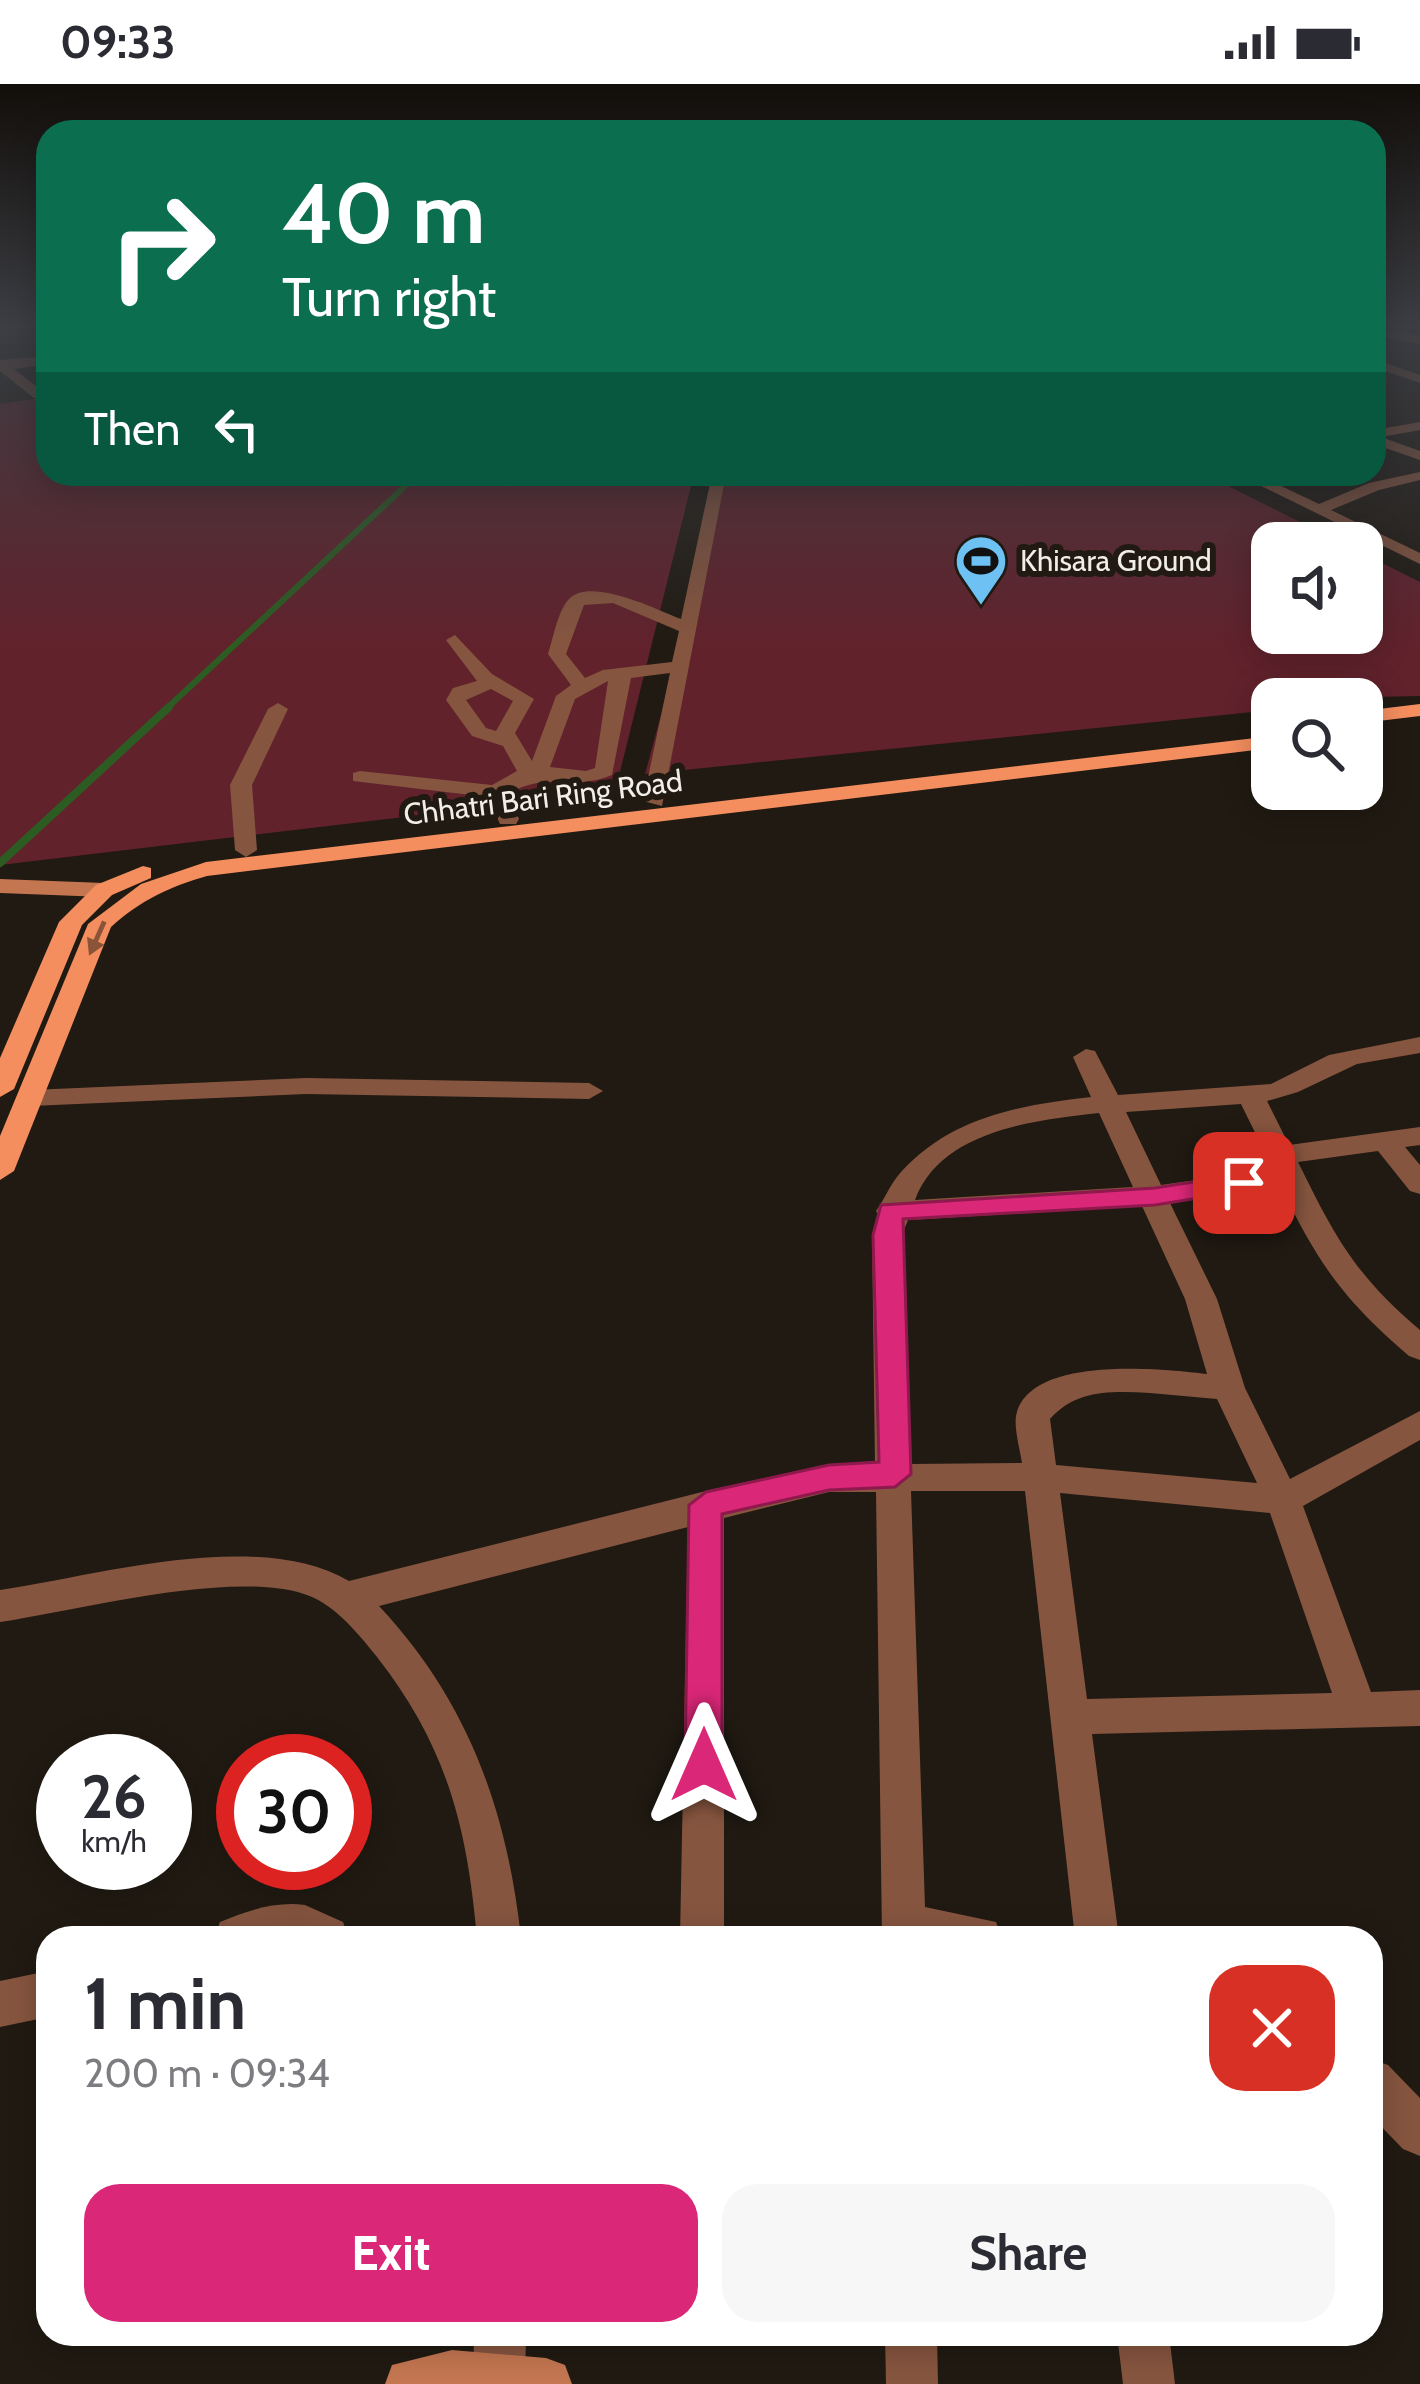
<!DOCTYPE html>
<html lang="en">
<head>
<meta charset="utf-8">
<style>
	:root { --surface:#fff; --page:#f7f7f7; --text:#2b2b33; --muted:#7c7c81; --accent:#db2777 }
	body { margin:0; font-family:Cabin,sans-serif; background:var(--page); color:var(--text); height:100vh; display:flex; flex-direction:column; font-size:45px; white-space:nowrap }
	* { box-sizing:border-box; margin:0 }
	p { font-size:39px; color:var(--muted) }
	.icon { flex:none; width:66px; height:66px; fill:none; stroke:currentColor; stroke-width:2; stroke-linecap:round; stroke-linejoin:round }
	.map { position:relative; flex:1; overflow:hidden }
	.drawer { position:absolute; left:36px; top:1842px; width:1347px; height:420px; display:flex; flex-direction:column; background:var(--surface); border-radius:36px; box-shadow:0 6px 30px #0003 }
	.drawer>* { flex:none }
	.hud { position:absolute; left:36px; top:36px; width:1350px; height:366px; border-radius:36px; box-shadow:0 6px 30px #0003; background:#0b6e4f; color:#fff; overflow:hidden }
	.controls { position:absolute; left:1251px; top:438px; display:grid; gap:24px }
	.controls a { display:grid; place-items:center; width:132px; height:132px; border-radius:24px; background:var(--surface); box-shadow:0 6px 30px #0003; font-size:60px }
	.speed { position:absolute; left:36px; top:1650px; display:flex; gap:24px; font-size:60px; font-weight:700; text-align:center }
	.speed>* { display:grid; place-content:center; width:156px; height:156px; border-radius:50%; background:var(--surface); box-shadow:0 6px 30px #0003; line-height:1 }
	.speed small { font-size:30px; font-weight:400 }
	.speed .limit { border:18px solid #d22; background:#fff; color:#111 }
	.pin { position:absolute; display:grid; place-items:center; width:102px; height:102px; color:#fff; margin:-51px; border-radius:24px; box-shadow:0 6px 18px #0006 }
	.me { position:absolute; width:132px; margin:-66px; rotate:0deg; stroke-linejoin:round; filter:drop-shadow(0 0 9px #0008) }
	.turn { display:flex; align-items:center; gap:42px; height:252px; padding:0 48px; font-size:54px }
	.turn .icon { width:156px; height:156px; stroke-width:2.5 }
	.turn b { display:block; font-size:84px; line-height:102px }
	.then { display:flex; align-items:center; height:114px; padding:0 48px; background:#0003; gap:24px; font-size:45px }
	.round { display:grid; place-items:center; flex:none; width:126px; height:126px; border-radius:36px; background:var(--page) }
	.headline { display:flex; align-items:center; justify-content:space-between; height:204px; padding:0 48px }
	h1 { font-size:72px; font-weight:800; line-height:90px }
	.button { display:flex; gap:24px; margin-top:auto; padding:24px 48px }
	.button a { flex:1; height:138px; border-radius:36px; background:var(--accent); color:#fff; font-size:48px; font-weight:800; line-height:138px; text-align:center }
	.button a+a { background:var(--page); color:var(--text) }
	.status { display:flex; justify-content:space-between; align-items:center; height:84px; padding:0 60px; background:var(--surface); direction:ltr }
	.status svg { height:33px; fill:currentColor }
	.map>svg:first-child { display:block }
	.green { fill:#61222c }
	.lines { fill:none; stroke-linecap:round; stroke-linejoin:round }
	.stream-far2 { stroke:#2d5c22; stroke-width:4.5 }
	.stream-far1 { stroke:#2d5c22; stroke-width:6 }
	.stream { stroke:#2d5c22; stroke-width:8 }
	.street { fill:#86553f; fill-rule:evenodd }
	.secondary { fill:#c47651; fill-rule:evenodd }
	.primary { fill:#f48e5f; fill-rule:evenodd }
	.oneway { fill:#8a5438 }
	.route { fill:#db2777; stroke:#8e194d; stroke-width:3 }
	.labels { text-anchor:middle; stroke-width:12; stroke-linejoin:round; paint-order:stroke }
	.far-poi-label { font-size:30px; fill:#f1ede7; stroke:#201a12; text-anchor:start }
	.far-street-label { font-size:30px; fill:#f1ede7; stroke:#201a12 }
</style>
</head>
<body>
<div class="status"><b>09:33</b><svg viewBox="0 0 49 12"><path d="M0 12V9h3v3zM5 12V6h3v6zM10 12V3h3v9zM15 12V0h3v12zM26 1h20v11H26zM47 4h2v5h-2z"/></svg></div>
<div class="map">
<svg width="1420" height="2300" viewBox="0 0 1420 2300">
	<rect width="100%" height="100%" fill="#201a12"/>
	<g class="green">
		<path d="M48 313V390H694L615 708 0 781V320Z"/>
		<path d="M726 390H1204L1342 459H1272V549H1362V469L1420 498V612L1272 615V626L645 690Z"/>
	</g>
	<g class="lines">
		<path class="stream-far2" d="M398 409 419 390"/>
		<path class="stream-far1" d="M165 626 401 406"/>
		<path class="stream" d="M0 779 169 623"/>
		<g class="street">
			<path d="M1374 243 1420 252V260L1374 251Z"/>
			<path d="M48 272V280L14 285 44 308V314H34L0 287V276Z"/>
			<path d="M1374 275 1420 291V299L1374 283Z"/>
			<path d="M1420 338V346L1381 353 1420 367V376L1374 360V346Z"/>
			<path d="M1420 388V396L1379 406 1331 426 1420 469V480L1237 390H1256L1319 420 1369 399Z"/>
			<path d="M712 390H726L662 722 643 717 670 589 631 594 612 691C571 708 549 686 508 710L519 735 516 740H500L488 713 353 697V689L360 687 492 701 517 687 503 662 472 652 446 616 453 604 477 597 446 556 455 551 492 590 534 615 515 649 532 677 556 612 571 601 548 570C553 555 558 526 569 515 590 492 658 526 681 535ZM613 519 679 547 672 578 603 586 585 594 566 570 584 521ZM608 597 595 684 586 687 550 683 575 615ZM491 605 513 617 496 647 486 644 466 616Z"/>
			<path d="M278 619 288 625 252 701 257 766 246 773 235 766 230 701 268 625Z"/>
			<path d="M1420 953V969L1357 980 1298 1008 1267 1017 1289 1061 1420 1043V1061L1405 1063 1420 1081V1110L1410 1107 1378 1067 1298 1078C1335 1153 1355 1191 1420 1246V1276L1409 1272C1343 1215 1319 1181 1281 1103L1170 1119 1217 1215 1245 1304 1290 1395 1420 1327V1356L1303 1422 1371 1608 1420 1606V1642L1092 1650 1119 1854H1075L1025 1407H911L925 1823 996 1838 1002 1854H882L876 1408H829L724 1434V1854H680L688 1443 379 1522C468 1617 507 1726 521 1854H477C467 1742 447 1663 377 1573 357 1548 333 1518 301 1509 226 1487 79 1526 0 1538V1506C100 1491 258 1444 349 1497L706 1407 829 1380H875L872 1151 879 1132 876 1127C885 1115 890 1100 901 1088 951 1033 1020 1021 1091 1013L1073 973 1086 965 1095 967 1118 1011 1271 1000 1329 971ZM1241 1020 1273 1085 1161 1101 1126 1028ZM1099 1029 1133 1103 915 1116C941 1046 1036 1036 1099 1029ZM1142 1122 1185 1215 1207 1290C1165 1285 1028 1270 1016 1332 1014 1345 1020 1366 1022 1379L910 1380 902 1151 908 1136ZM1150 1309 1217 1315 1257 1399 1056 1381 1050 1335C1076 1305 1113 1307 1150 1309ZM1060 1409 1270 1429 1332 1609 1087 1615Z"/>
			<path d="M306 994 589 999 603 1007 589 1015 306 1010 31 1022 17 1014 31 1006Z"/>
			<path d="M305 1821 343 1838 349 1854H214L220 1838C247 1827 275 1817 305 1821Z"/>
			<path d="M48 1887V1933L0 1943V1897Z"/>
			<path d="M1371 1975 1388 1981 1420 2014V2072L1403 2065 1371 2032Z"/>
			<path d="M474 2250H526L525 2300H473Z"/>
			<path d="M885 2250H937L938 2300H886Z"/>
			<path d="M1117 2250H1169L1175 2300H1123Z"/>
		</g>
		<g class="secondary">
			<path d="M0 795 104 799 116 806 104 813 0 809Z"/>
			<path d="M452 2266 546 2274 565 2281 572 2300H385L392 2281Z"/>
		</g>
		<g class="primary">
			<path d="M1420 620V632L1362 639V627Z"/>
			<path d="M1272 652V664L207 792C171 802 139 817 111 843L14 1087 0 1096V1052L88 840 141 800 206 778Z"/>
			<path d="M143 782 151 784V794L112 811 82 841 14 1005 0 1013V974L59 838 96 801Z"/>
		</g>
	</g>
	<defs><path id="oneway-solid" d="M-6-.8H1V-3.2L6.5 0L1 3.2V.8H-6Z" transform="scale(3)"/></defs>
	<use class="oneway" href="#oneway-solid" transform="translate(97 854) rotate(114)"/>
	<linearGradient id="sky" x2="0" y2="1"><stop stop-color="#120e0a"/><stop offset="0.43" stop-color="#3c3e44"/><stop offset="1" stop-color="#3c3e44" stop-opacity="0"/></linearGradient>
	<rect width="1420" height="561" fill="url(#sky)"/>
	<path class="route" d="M1244 1090 1254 1092V1105L1155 1121 903 1135 911 1390 895 1403 829 1406 722 1430V1681L717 1693 704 1698 690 1693 685 1681 689 1421 706 1408 829 1381 879 1378 873 1151 881 1121 1155 1104Z"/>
	<defs>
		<g id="stadium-pin" transform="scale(2.7)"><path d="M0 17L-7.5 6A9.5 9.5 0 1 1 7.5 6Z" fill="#6dc2f3" stroke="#201a12"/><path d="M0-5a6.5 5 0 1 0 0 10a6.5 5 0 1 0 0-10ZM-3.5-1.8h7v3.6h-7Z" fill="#111"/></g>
	</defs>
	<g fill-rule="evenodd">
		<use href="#stadium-pin" x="981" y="477"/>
	</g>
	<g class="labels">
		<g class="far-poi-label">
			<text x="1020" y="487">Khisara Ground</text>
		</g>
		<g class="far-street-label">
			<text transform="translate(543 714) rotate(-7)" y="10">Chhatri Bari Ring Road</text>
		</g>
	</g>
</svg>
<div class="controls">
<a><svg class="icon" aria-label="sound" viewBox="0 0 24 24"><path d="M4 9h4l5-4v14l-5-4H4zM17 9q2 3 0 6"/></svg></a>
<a><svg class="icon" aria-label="search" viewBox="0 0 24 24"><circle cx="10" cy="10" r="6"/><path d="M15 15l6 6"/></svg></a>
</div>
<div class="speed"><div>26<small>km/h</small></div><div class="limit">30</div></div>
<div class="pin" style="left:1244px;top:1099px;background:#d93025"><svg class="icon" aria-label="arrive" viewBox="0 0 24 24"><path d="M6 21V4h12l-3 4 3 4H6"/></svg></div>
<svg class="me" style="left:704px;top:1681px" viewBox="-20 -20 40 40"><path d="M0-17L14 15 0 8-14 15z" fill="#db2777" stroke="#fff" stroke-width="4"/></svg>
<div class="hud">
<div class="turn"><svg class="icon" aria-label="right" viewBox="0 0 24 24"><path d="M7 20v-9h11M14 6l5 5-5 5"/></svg><div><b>40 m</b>Turn right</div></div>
<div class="then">Then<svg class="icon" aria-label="left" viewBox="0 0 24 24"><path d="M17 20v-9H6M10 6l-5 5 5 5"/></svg></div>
</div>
<section class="drawer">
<div class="headline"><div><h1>1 min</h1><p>200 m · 09:34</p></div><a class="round" style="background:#d93025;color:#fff"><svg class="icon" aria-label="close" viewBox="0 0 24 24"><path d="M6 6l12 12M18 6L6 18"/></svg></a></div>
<div class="button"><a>Exit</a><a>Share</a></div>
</section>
</div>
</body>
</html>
